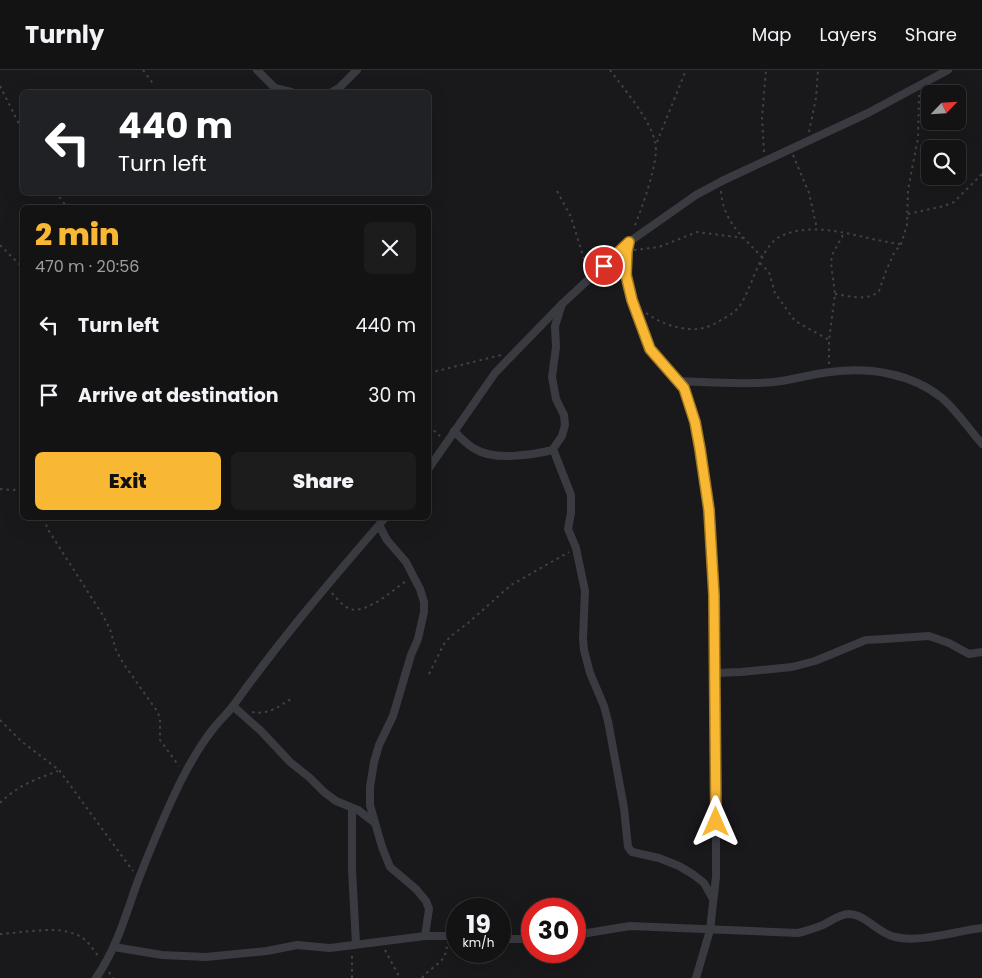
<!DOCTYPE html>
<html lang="en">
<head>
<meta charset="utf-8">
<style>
	:root { --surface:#131314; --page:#1c1c1d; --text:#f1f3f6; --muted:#9d9ea0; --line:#323234; --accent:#f9b833 }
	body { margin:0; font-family:Poppins,sans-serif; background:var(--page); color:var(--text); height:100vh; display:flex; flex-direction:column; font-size:19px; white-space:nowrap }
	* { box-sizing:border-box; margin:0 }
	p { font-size:16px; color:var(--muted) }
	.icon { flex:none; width:28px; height:28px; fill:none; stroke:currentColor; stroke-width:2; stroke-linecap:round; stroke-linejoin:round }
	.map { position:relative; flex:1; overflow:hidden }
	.details { position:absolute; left:20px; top:135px; width:411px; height:315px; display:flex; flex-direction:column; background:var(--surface); border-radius:8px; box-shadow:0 5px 20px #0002,0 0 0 1px var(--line) }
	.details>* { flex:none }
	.top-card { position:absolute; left:20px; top:20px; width:411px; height:105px; border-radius:8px; box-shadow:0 5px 20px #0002,0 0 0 1px var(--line); background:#202124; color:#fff; overflow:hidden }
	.needle { width:32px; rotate:65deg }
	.tools { position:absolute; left:921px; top:15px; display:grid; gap:10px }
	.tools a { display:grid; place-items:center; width:45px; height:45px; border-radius:8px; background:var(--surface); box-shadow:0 5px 20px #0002,0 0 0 1px var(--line); font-size:25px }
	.speed { position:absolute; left:446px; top:828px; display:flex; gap:10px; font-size:25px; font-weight:700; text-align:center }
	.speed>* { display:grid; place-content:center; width:65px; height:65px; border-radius:50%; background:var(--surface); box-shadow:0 5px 20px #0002,0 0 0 1px var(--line); line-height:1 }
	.speed small { font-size:12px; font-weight:400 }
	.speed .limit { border:8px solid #d22; background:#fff; color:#111 }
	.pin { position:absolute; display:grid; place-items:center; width:42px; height:42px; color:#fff; margin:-21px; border:2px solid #fff; border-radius:50%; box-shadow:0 1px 5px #0007 }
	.me { position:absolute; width:55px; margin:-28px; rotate:0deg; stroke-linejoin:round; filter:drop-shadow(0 0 4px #0008) }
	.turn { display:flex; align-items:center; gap:18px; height:105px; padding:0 15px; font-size:22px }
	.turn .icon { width:65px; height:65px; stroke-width:2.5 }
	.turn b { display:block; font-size:35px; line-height:42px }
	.round { display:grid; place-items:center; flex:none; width:52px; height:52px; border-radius:8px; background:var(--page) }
	.summary { display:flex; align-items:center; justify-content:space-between; height:85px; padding:0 15px }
	h1 { font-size:30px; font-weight:800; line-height:38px; color:var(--accent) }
	.button { display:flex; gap:10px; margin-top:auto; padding:10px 15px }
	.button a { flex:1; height:58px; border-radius:8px; background:var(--accent); color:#111; font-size:20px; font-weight:800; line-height:58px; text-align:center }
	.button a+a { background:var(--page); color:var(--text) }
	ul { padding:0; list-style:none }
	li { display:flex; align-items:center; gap:15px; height:70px; padding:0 15px }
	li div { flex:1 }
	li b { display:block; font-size:19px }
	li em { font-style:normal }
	header { display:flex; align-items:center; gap:30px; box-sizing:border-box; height:70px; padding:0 25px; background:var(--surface); border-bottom:1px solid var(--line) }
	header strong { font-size:24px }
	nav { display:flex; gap:28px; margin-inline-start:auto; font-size:18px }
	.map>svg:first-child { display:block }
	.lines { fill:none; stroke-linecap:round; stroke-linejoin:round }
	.path { stroke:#404248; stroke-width:2; stroke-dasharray:2.5 4; stroke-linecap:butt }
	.street { stroke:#3a3b41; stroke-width:8 }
	.route-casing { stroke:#a27821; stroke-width:12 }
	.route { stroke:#f9b833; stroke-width:9 }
</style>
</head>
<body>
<header>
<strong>Turnly</strong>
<nav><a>Map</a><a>Layers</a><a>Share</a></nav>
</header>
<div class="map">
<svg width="982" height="908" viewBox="0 0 982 908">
	<rect width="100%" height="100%" fill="#19191b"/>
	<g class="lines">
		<g class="path">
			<path d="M143 0 154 15"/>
			<path d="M610 0C624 19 650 49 655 72 660 90 641 140 634 158"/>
			<path d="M0 16 22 60"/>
			<path d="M809 62 816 28 818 0"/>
			<path d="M657 72 686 0"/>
			<path d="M764 82 762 48 766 0"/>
			<path d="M793 85 809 123 817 159"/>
			<path d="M557 121 571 147 587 199"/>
			<path d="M721 121C723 151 742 166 762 187"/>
			<path d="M55 122 68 138"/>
			<path d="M908 144 944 136 954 132 982 104"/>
			<path d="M0 175 22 197"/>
			<path d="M634 180 659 177 697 162 744 168"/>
			<path d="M760 193 769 202 775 223 795 251 829 270"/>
			<path d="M835 224C849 226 868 232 879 221L886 201 894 183 901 174 907 155 908 120 918 68 919 25"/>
			<path d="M646 243C660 253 672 257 688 259 701 260 710 257 721 250 727 247 734 243 739 237 753 217 760 176 781 166 819 149 862 170 901 174"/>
			<path d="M829 294V270L835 224 831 193 832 185 844 163"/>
			<path d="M429 303 501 285"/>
			<path d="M429 356 440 366"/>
			<path d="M0 419 14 420 22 418"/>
			<path d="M45 448 47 458 102 544 110 559 116 580 123 593 157 641 160 648V670L179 696"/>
			<path d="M332 523C337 529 343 536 350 539 367 544 393 520 406 511"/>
			<path d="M429 604 444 574 451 566 468 553 511 515 569 482"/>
			<path d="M252 642C268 645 278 637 291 629"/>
			<path d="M0 650 21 671 59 700 133 801"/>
			<path d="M0 733C17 716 36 709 58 701"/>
			<path d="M0 864C25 863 63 853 84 869 90 874 95 882 99 887"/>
			<path d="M385 880 400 908"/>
			<path d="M109 902 113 908"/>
			<path d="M352 908V882"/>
			<path d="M422 908C433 894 447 894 447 873"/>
		</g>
		<g class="street">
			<path d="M257 0 275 18 291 22"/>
			<path d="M332 22 339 18 357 0"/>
			<path d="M629 172 627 181 626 205 632 230 650 279 684 318 695 351 709 440 714 525 716 603V807L710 860 696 908"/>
			<path d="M562 234 555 256 556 277 552 307 556 329 564 345 565 355 562 366 553 379 571 425V443L568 459 576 478 585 521 583 569 584 580 590 603 604 636 608 651 624 738 628 777 632 782 659 788 679 796 694 805 704 813 713 829"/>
			<path d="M679 311C710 312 742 315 774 312 793 310 811 304 830 302 869 297 911 303 942 328 957 341 969 359 982 374"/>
			<path d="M454 361C460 367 467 375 475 379 494 391 532 385 553 380"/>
			<path d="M429 398 495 303 562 234 629 172 696 125 722 111 868 43 948 0"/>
			<path d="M379 455 387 470 406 492 420 519 424 532V542L418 569 411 585 393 646 379 675 374 692 370 717V735L382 777 390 797 416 819 426 831 429 839 425 866"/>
			<path d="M716 603 741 602 792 597 815 591 866 570 884 569 929 566 949 573 969 584 982 582"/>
			<path d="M233 636 261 661 290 692 310 708 324 722 336 731 358 740 375 753"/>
			<path d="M352 738V799L356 874"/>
			<path d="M575 865 630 856 798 863C807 861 815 858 823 855 831 851 840 844 848 844 866 844 877 863 895 867 920 873 956 861 982 858"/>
			<path d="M500 869H532"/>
			<path d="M114 877 162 885 206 887 267 881 297 875 330 878 425 866H458"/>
			<path d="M96 908C118 876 126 843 139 808 153 773 167 737 185 703 193 688 202 673 213 659 219 651 227 644 233 636 280 570 332 509 385 448"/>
		</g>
	</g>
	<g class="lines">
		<g class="route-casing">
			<path id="route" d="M604 196 629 172 627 181 626 205 632 230 650 279 684 318 695 352 700 379 709 440 714 525 716 752"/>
		</g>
		<use href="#route" class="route"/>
	</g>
</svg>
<div class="tools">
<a><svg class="needle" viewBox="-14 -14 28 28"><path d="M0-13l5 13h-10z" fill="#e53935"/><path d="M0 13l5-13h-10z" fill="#9d9ea0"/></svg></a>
<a><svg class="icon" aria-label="search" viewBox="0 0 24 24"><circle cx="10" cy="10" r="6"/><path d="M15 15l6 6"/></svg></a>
</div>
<div class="speed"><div>19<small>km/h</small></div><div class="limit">30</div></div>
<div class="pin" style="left:604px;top:196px;background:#d93025"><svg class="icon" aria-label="arrive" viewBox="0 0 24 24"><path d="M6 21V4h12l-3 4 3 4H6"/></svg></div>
<svg class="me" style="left:716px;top:752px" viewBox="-20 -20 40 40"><path d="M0-17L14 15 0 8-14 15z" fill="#f9b833" stroke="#fff" stroke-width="4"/></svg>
<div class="top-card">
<div class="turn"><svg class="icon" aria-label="left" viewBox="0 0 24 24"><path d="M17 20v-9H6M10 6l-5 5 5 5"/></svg><div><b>440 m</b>Turn left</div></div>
</div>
<section class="details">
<div class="summary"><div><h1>2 min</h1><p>470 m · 20:56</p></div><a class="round"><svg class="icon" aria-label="close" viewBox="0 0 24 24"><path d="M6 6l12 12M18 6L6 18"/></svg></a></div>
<ul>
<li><svg class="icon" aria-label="left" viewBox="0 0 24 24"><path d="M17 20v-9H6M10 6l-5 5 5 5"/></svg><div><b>Turn left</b></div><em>440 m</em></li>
<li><svg class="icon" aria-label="arrive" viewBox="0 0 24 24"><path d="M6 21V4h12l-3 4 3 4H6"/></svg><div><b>Arrive at destination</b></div><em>30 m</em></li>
</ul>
<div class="button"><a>Exit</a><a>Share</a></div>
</section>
</div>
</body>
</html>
